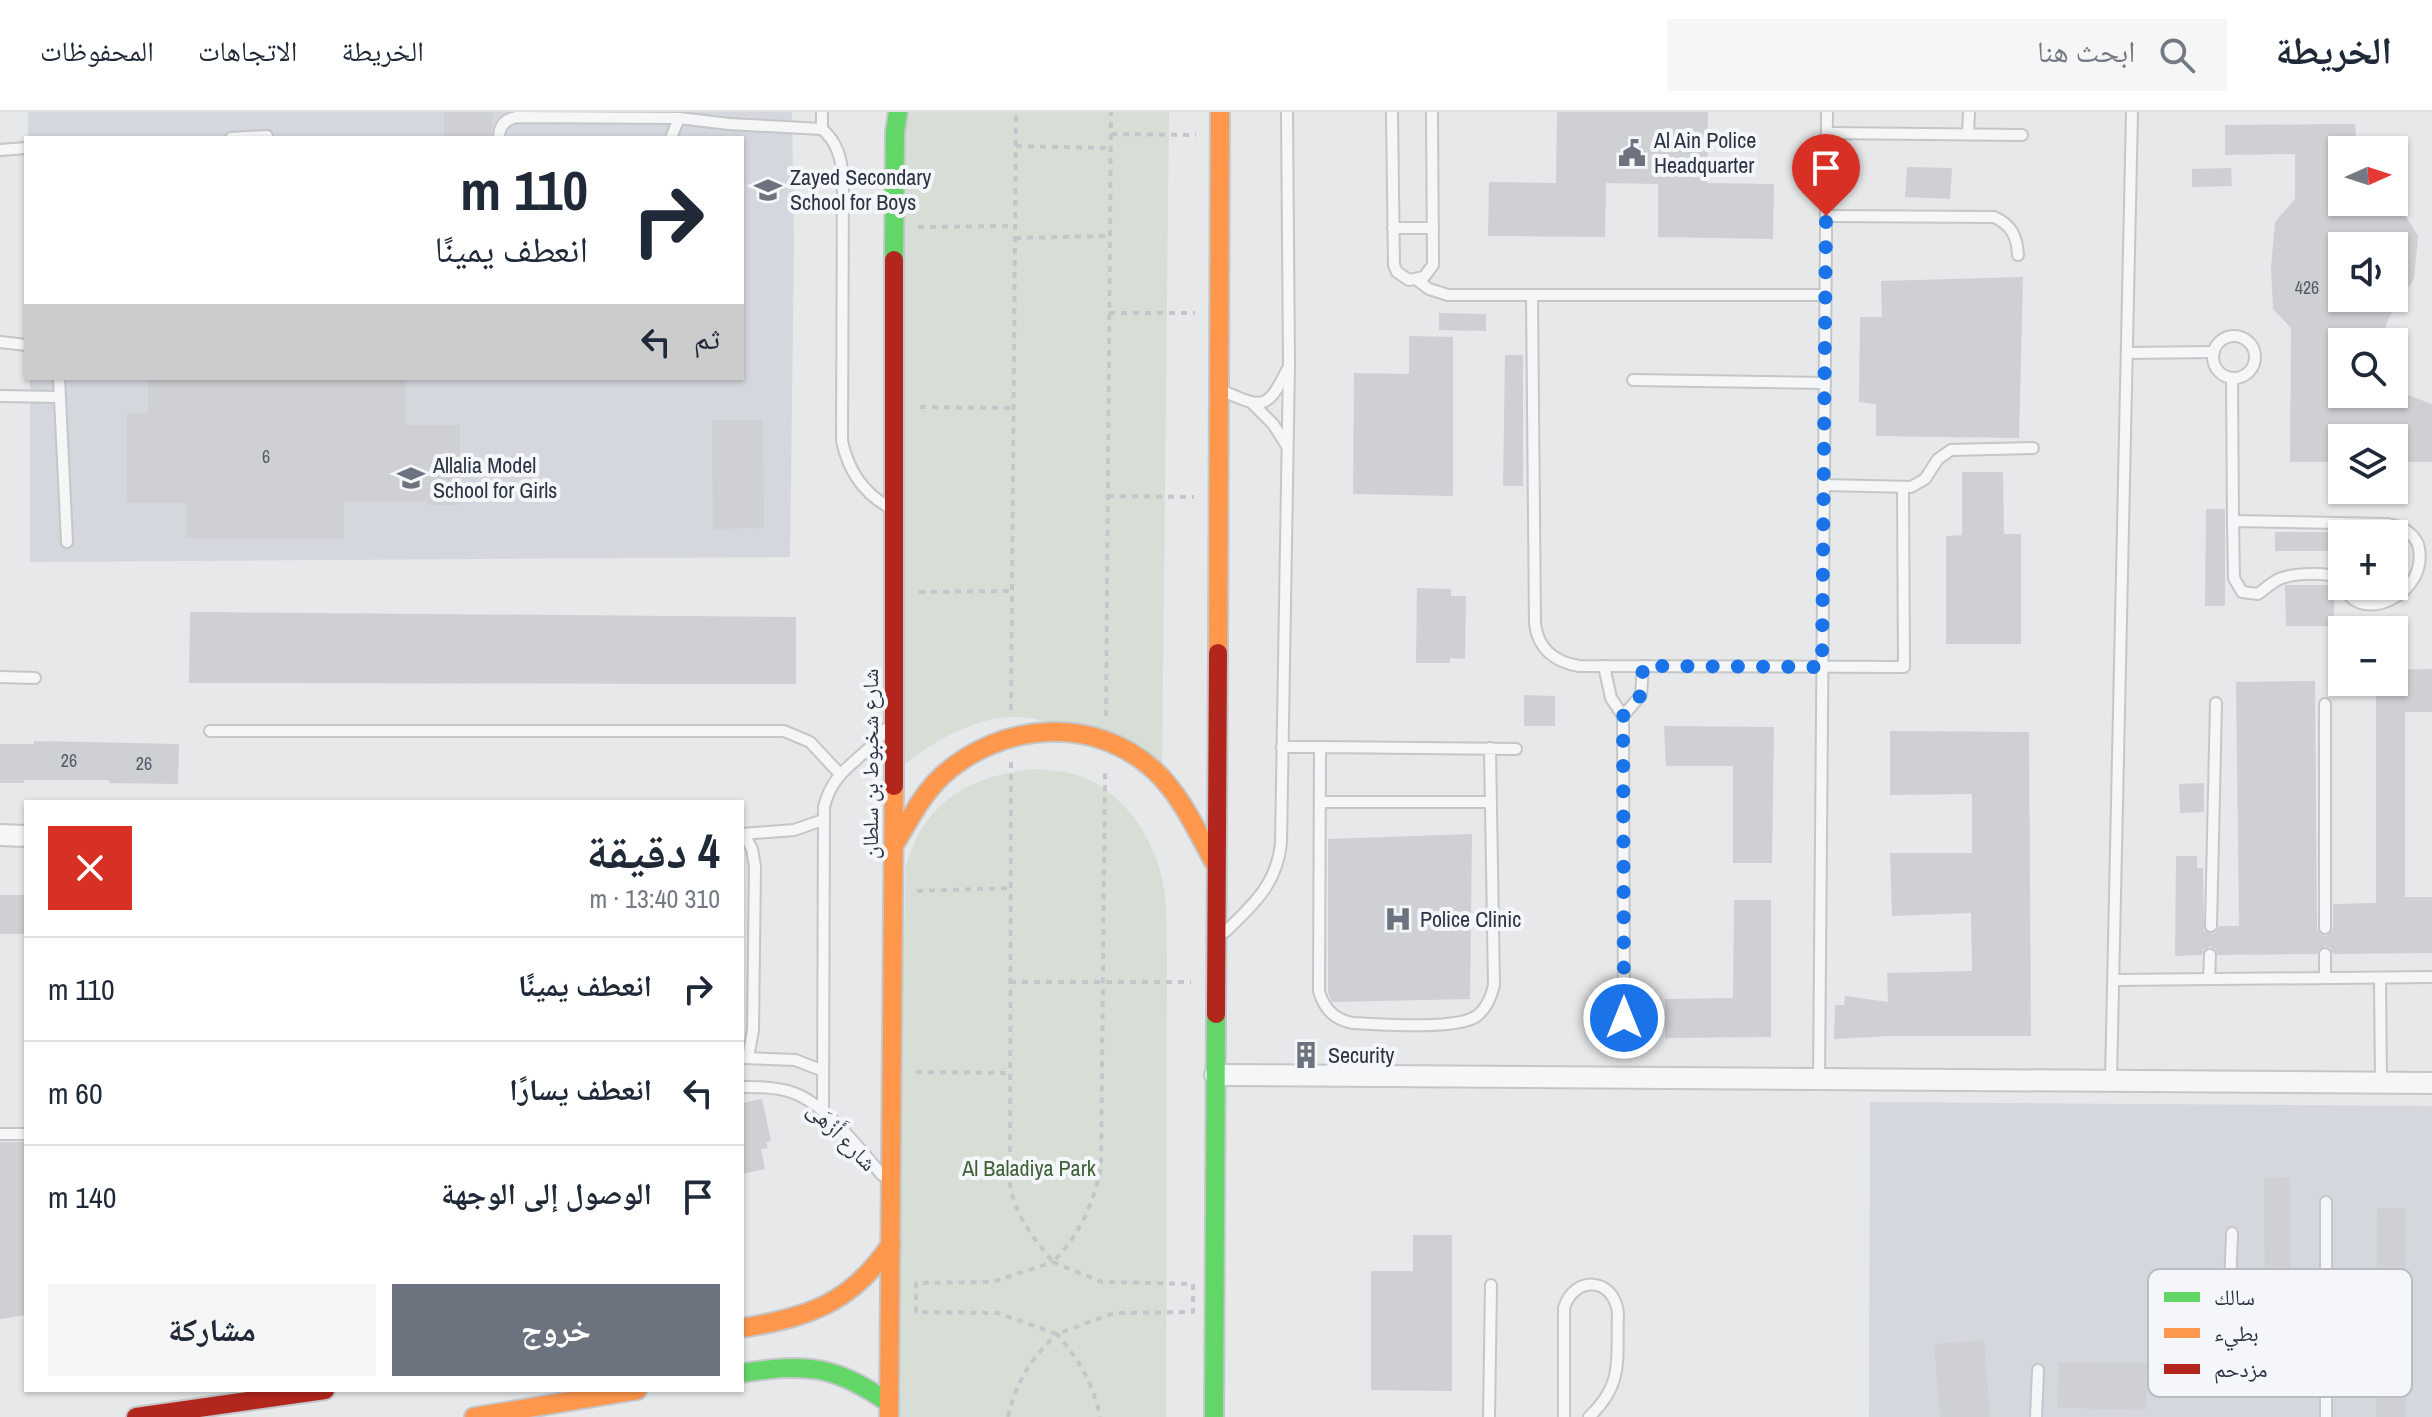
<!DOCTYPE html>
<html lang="ar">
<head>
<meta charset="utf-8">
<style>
	:root { --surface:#fff; --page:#f6f6f7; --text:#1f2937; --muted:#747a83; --line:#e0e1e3; --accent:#6c737f }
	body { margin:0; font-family:"Archivo Narrow","Noto Naskh Arabic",sans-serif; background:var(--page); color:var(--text); direction:rtl; height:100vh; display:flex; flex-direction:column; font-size:30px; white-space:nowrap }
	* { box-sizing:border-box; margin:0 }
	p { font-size:26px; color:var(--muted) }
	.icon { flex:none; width:44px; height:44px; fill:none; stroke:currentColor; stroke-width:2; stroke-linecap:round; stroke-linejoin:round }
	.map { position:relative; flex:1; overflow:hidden; direction:ltr }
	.panel { position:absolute; left:24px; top:688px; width:720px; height:592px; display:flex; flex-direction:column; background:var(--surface); border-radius:0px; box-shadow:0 2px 6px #0004; direction:rtl }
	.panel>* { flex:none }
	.hud { position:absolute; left:24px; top:24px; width:720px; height:244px; border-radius:0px; box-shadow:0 2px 6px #0004; direction:rtl; background:#fff; color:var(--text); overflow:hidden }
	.needle { width:52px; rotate:87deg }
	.controls { position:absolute; left:2328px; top:24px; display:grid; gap:16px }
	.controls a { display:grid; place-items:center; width:80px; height:80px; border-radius:0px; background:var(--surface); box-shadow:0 2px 6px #0004; font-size:40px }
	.pin { position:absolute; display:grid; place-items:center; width:68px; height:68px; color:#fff; margin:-82px -34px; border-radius:50% 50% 50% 0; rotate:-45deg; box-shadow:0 0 8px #0007 }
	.pin .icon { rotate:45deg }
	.me { position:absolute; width:88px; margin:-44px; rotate:0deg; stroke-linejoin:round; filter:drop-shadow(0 0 6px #0008) }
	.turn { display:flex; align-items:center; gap:28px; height:168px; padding:0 24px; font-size:36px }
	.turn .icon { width:104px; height:104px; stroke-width:2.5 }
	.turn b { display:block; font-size:56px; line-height:68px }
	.then { display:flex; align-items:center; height:76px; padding:0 24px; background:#0003; gap:16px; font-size:30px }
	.round { display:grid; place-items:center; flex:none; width:84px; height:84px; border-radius:0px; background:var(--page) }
	.headline { display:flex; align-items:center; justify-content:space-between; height:136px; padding:0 24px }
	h1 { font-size:48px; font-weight:700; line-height:60px }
	.button { display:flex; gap:16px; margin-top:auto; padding:16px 24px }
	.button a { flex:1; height:92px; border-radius:0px; background:var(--accent); color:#fff; font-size:32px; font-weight:700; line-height:92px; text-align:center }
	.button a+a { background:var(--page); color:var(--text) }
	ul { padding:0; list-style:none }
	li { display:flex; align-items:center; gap:24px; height:104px; padding:0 24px; border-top:2px solid var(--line) }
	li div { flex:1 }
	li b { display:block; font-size:30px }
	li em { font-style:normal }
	header { display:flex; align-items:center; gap:48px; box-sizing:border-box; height:112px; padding:0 40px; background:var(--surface); border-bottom:2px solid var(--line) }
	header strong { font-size:38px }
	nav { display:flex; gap:44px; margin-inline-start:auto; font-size:28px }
	.search { width:560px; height:72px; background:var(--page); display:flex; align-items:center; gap:20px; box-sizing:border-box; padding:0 28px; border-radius:0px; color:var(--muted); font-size:30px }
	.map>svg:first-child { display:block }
	.built { fill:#d4d7dd }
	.green { fill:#d6ded6 }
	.building { fill:#ced0d3; fill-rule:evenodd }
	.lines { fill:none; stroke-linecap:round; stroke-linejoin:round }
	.lane-casing { stroke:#c4c6c8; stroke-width:14 }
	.street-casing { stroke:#c4c6c8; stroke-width:24 }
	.fast-casing { stroke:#c4c6c8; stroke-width:22 }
	.slow-casing { stroke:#c4c6c8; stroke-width:22 }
	.jam-casing { stroke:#c4c6c8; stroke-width:22 }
	.path { stroke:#c5c6ca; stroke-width:4; stroke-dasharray:6 6; stroke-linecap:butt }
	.lane { stroke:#f5f6f7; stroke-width:10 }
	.street { stroke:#f5f6f7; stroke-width:20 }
	.fast { stroke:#63d668; stroke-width:18 }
	.slow { stroke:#ff974d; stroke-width:18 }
	.jam { stroke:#b3261e; stroke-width:18 }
	.route { stroke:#1a73e8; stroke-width:14; stroke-dasharray:0 25.2 }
	.labels { text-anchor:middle; stroke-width:8; stroke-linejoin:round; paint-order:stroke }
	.number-label { font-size:18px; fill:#545c69 }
	.poi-label { font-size:22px; fill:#2b3445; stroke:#f4f6f9; text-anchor:start }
	.street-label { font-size:22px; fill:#2b3445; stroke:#f4f6f9 }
	.park-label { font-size:22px; fill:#3f6138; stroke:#f4f6f9 }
	.key { fill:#f4f6f9; stroke:#b8bcc3; stroke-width:2 }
	.key-label { font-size:22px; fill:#2b3445 }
</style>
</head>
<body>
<header>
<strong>الخريطة</strong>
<div class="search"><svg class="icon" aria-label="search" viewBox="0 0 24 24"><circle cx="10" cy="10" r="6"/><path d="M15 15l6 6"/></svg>ابحث هنا</div>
<nav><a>الخريطة</a><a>الاتجاهات</a><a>المحفوظات</a></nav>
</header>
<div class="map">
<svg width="2432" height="1305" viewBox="0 0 2432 1305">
	<rect width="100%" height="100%" fill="#e6e8ea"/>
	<g class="built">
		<path d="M28 0H792L794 131 790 445 30 450V266H742V26H28Z"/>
		<path d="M1870 990 2432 994V1305H1869Z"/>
	</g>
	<g class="green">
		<path d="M901 0H1169L1162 658C1132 646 1101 633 1070 621 1058 616 1043 607 1030 606 983 599 934 628 900 656Z"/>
		<path d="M1034 657C1048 658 1063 659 1077 663 1125 679 1157 730 1164 777 1167 797 1166 819 1167 840L1166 1305H889L906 754C924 689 969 664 1034 657Z"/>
	</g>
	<g class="building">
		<path d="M444 0H493L491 26H444Z"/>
		<path d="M1557 0H1708L1707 71 1774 72 1773 127 1658 125V72L1606 71 1605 125 1488 124 1489 70 1556 71Z"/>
		<path d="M2355 12 2357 38H2342V90H2397L2418 124 2414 167 2390 204 2379 230H2342V282H2405L2432 292V350H2394V326H2342V350H2290L2291 216 2273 197 2271 155 2275 110 2295 87V42L2225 43V13ZM2342 134H2394V186H2342Z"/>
		<path d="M1907 55 1952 56 1950 87 1905 85Z"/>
		<path d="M2231 56 2232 74 2192 75V57Z"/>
		<path d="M2023 165 2019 326 1876 324V292L1859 290 1860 205H1882L1881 169Z"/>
		<path d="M1439 201 1486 202V219L1439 218Z"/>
		<path d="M1409 224 1453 225V384L1353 382 1354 261 1409 262Z"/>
		<path d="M1505 243H1523V374H1503Z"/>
		<path d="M148 266H405L406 313H460L459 393H428V390H344V426H186V391H127V301H148Z"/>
		<path d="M712 308H763L764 416 713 417Z"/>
		<path d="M1962 360H2003L2004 422H2021V532H1946V424L1962 423Z"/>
		<path d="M2206 397H2225V494H2205Z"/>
		<rect x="2275" y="420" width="67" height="19"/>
		<path d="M2285 473H2334V514H2286Z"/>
		<path d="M1417 476 1451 477V484H1466L1465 547 1450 546V551H1416Z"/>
		<path d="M190 500 796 505V572L189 571Z"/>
		<path d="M2432 557V600H2405V785H2432V841L2333 842 2330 836 2324 834 2317 842 2218 843 2215 837 2210 835 2204 838 2202 843 2175 844 2176 744H2197V756H2203L2204 818 2212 822 2217 819 2219 814H2239L2236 570 2315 569 2317 816 2320 822 2326 824 2333 817V792L2376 791V570H2394V558Z"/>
		<path d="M1524 583 1555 584V614H1524Z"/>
		<path d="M1664 614 1774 615 1772 751H1733V654H1666Z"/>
		<path d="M1890 619 2029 620 2031 924H1889L1834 927 1835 893H1844L1845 884 1888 890 1887 861 1972 859 1971 801 1892 804 1890 741H1972V682L1890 683Z"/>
		<path d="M34 629 179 632 178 672 109 671V668H24V671H0V632H34Z"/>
		<path d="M2204 671V700L2180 701 2179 672Z"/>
		<path d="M1472 722 1470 887 1332 890 1328 880V727Z"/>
		<rect x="0" y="783" width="26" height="39"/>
		<path d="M1734 788H1771V925L1665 926V887L1733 886Z"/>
		<path d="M762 987 771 1029 766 1030 768 1036 761 1037 765 1057 742 1062V991Z"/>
		<path d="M0 1030H26V1203L0 1207Z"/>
		<path d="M2290 1065V1189H2265L2264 1066Z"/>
		<path d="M2377 1096H2406L2405 1305H2376Z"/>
		<path d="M1413 1123H1452V1279L1371 1278V1159H1413Z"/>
		<path d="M1984 1228 1990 1305H1940L1934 1232Z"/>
		<path d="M2059 1250 2147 1251 2146 1298 2057 1296Z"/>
	</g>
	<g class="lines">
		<g class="lane-casing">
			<g id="lane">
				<path d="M822 0V17C837 30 841 45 843 65L842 329C848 357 861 379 887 394"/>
				<path d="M1392 0 1394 153 1397 160 1409 168 1424 165 1433 153 1432 0"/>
				<path d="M1827 21 2022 23"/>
				<path d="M1968 22 1969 0"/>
				<path d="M231 26 267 24"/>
				<path d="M499 26C499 14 505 7 517 5L679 6 729 12 822 17"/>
				<path d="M671 26 679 6"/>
				<path d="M0 38 26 36"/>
				<path d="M1826 104 1994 105C2012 113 2017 125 2018 143"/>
				<path d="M1393 116H1433"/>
				<path d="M1417 168 1429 177 1448 183H1825"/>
				<path d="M1532 183 1535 512C1538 537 1555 550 1579 554L1904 555 1903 375"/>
				<circle cx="2234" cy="245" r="21"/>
				<path d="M0 230 26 233"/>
				<path d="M2127 241 2214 240"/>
				<path d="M59 266 67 430"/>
				<path d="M2232 266 2233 409"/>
				<path d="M1633 268 1825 271"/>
				<path d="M1223 279C1262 296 1267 299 1287 258"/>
				<path d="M0 284 60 285"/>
				<path d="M1253 292 1273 312 1287 334"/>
				<path d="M1824 373 1911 375 1925 367 1938 347 1951 338 2033 336"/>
				<path d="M2342 468C2329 459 2294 461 2279 467 2271 471 2265 477 2258 482L2242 480 2234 466 2233 409 2387 412C2401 414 2412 420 2418 432 2432 484 2356 514 2345 474"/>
				<path d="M1604 554 1611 586 1623 604 1624 906"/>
				<path d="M0 565 35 566"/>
				<path d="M1623 604 1641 583 1643 554"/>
				<path d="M210 619H784L810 630 839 661"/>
				<path d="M1282 635H1320"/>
				<path d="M1490 636 1494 873C1491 886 1486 898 1475 905 1454 918 1380 912 1353 911 1335 908 1324 897 1319 879L1320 635 1516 637"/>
				<path d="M1320 690H1490"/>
				<path d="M742 722 794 718 823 708"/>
				<path d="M744 722 752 737 755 754 753 918 748 946"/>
				<path d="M2211 814 2216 591"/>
				<path d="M2325 816V592"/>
				<path d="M1225 820C1253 793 1277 772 1281 731L1289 253 1287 0"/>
				<path d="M2325 866V842"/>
				<path d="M2380 866 2381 970"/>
				<path d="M2209 867 2210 843"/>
				<path d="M2114 868 2432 865"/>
				<path d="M744 946 795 948 821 958"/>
				<path d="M1819 967 1827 0"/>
				<path d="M2111 968 2132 0"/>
				<path d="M742 975C758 975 776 975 791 980 825 991 859 1036 882 1063"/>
				<path d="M823 999 824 695C834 654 864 649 886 617"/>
				<path d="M0 1022H26"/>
				<path d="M2232 1121C2232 1149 2221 1213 2259 1217L2326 1216"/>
				<path d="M1489 1305 1491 1173"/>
				<path d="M1564 1305V1196C1574 1163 1614 1165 1618 1201 1616 1247 1625 1271 1589 1305"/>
				<path d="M2036 1305 2038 1258"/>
				<path d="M2326 1305V1090"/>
			</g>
		</g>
		<g class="street-casing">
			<g id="street">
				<path d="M0 723 26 724"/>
				<path d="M1215 963 2432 971"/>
			</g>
		</g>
		<g class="fast-casing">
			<g id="fast">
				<path d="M894 148 895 20 898 0"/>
				<path d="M742 1261C807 1251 834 1253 889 1291"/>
				<path d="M1214 1305 1216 902"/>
			</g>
		</g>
		<g class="slow-casing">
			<g id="slow">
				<path d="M1218 541 1220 0"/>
				<path d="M894 733C909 709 922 682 943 663 1002 610 1094 603 1154 658 1181 683 1197 719 1214 750"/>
				<path d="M742 1216C809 1205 852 1191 891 1132"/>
				<path d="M474 1305 637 1278"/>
				<path d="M889 1305 894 674"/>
			</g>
		</g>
		<g class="jam-casing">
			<g id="jam">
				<path d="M894 148V674"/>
				<path d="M1216 902 1218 541"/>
				<path d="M136 1305 325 1278"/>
			</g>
		</g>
		<g class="path">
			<path d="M1111 22 1196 23"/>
			<path d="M1016 34 1111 36"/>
			<path d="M918 115 1015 114"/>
			<path d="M1015 126 1110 124"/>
			<path d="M1109 201H1195"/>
			<path d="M920 295 1014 296"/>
			<path d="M1108 384 1194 385"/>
			<path d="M919 480 1013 479"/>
			<path d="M1011 598 1016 0"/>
			<path d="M1106 604 1111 0"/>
			<path d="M1011 650 1010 1072C1015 1104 1033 1125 1053 1150 1080 1122 1093 1093 1101 1055L1105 657"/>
			<path d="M917 779 1010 776"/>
			<path d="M1010 870H1191"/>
			<path d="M916 960 1010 961"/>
			<path d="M1053 1150 1102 1170 1193 1172V1200L1114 1201 1057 1222 998 1201 916 1200V1171L992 1170Z"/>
			<path d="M1008 1305C1016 1270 1031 1246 1057 1222 1079 1248 1093 1271 1100 1305"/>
		</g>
		<use href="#lane" class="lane"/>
		<use href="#street" class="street"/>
		<use href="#fast" class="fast"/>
		<use href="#slow" class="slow"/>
		<use href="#jam" class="jam"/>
	</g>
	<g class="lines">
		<path class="route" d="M1624 906 1623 604 1641 583 1643 554 1822 555 1826 104"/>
	</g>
	<defs>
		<g id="civic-bare" transform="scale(2.16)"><path d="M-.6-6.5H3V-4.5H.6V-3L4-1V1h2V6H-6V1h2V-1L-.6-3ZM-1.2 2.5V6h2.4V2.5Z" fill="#6c737f" stroke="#f4f6f9" stroke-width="2.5" paint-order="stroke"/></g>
		<g id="school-bare" transform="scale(2.16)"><path d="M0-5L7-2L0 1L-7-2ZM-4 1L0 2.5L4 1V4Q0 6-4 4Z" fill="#6c737f" stroke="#f4f6f9" stroke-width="2.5" paint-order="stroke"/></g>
		<g id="hospital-bare" transform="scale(2.16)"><path d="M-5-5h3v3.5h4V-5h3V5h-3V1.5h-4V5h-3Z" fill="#6c737f" stroke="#f4f6f9" stroke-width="2.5" paint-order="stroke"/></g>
		<g id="building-bare" transform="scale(2.16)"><path d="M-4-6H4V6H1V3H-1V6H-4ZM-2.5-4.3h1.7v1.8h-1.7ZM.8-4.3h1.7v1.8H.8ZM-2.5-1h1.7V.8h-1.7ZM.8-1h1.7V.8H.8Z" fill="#6c737f" stroke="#f4f6f9" stroke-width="2.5" paint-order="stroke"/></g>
	</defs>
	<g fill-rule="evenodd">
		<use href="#civic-bare" x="1632" y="41"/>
		<use href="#school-bare" x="768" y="78"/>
		<use href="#school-bare" x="411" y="366"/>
		<use href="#hospital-bare" x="1398" y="807"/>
		<use href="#building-bare" x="1306" y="943"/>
	</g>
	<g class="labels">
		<g class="number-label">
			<text x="2307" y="182">426</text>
			<text x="266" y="351">6</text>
			<text x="69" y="655">26</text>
			<text x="144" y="658">26</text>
		</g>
		<g class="poi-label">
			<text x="1654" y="36">Al Ain Police<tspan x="1654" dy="25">Headquarter</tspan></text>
			<text x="790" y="73">Zayed Secondary<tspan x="790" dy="25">School for Boys</tspan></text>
			<text x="433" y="361">Allalia Model<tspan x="433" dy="25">School for Girls</tspan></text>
			<text x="1420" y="815">Police Clinic</text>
			<text x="1328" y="951">Security</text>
		</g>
		<g class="street-label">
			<text transform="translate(870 652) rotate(-90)" y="8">شارع شخبوط بن سلطان</text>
			<text transform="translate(842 1024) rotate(45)" y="8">شارع أَزْهَى</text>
		</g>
		<g class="park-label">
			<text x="1029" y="1064">Al Baladiya Park</text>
		</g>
	</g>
	<rect x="2148" y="1157" width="264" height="128" rx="12" class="key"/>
	<rect x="2164" y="1180" width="36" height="10" fill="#63d668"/>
	<rect x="2164" y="1216" width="36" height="10" fill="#ff974d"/>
	<rect x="2164" y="1252" width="36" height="10" fill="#b3261e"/>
	<g class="key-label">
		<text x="2214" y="1193">سالك</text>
		<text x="2214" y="1229">بطيء</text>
		<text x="2214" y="1265">مزدحم</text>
	</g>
</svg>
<div class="controls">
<a><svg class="needle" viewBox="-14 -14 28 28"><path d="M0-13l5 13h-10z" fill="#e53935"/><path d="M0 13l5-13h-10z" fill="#747a83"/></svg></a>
<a><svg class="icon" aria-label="sound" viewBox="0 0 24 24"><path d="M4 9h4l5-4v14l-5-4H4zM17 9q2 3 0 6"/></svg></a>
<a><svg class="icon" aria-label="search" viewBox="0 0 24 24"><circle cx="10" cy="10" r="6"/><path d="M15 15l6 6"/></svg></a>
<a><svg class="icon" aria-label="layers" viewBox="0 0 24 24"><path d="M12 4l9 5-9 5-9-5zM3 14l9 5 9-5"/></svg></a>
<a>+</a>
<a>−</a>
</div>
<div class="pin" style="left:1826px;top:104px;background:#d93025"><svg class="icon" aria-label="arrive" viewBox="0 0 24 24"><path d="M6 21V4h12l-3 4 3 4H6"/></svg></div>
<svg class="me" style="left:1624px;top:906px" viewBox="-20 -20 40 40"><circle r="17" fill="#1a73e8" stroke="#fff" stroke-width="3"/><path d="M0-11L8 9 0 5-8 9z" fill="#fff"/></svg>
<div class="hud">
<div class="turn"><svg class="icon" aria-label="right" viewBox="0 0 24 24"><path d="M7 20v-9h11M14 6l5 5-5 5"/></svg><div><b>110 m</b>انعطف يمينًا</div></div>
<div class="then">ثم<svg class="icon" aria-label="left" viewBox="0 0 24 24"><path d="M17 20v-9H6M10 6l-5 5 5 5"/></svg></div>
</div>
<section class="panel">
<div class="headline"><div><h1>4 دقيقة</h1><p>310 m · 13:40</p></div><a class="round" style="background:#d93025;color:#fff"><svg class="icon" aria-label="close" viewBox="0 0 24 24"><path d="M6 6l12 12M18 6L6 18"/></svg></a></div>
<ul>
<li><svg class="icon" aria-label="right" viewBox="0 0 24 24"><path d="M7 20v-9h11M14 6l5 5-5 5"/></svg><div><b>انعطف يمينًا</b></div><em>110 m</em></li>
<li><svg class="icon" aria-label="left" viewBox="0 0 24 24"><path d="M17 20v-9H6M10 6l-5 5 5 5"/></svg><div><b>انعطف يسارًا</b></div><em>60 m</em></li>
<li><svg class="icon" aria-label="arrive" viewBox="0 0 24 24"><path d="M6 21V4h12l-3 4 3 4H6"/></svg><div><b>الوصول إلى الوجهة</b></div><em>140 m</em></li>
</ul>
<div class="button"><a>خروج</a><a>مشاركة</a></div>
</section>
</div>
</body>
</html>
